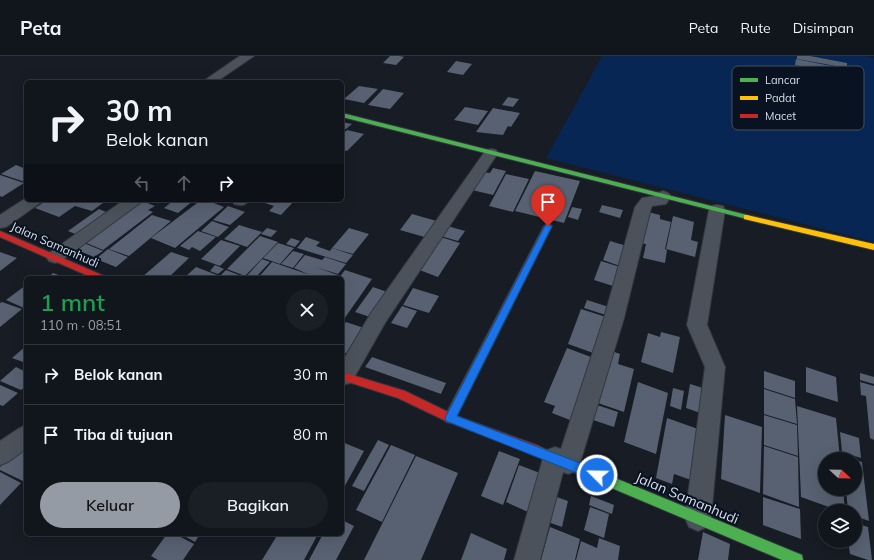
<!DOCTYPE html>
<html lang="id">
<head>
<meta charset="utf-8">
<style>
	:root { --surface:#11151c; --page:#1a1e25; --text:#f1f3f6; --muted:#9c9fa3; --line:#30343b; --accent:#949ba5 }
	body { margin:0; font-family:Mulish,sans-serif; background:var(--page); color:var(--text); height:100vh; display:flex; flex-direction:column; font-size:15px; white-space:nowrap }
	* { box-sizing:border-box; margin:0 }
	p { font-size:13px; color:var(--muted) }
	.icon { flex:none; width:22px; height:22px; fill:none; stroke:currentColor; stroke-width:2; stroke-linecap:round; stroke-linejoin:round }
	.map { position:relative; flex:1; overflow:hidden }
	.side { position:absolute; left:24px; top:220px; width:320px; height:260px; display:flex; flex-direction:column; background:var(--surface); border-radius:6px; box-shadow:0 4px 16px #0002,0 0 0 1px var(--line) }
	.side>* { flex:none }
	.guide { position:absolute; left:24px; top:24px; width:320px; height:122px; border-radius:6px; box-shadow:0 4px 16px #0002,0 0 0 1px var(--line); background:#11151c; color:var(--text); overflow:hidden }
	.needle { width:26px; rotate:112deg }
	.fabs { position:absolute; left:818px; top:396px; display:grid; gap:8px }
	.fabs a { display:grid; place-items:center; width:44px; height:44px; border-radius:50%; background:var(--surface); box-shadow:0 4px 16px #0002,0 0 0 1px var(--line); font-size:20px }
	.pin { position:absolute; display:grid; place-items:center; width:34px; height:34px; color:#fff; margin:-41px -17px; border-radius:50% 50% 50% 0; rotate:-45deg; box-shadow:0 0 4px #0007 }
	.pin .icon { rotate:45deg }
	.me { position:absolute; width:44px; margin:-22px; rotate:293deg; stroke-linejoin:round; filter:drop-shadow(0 0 3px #0008) }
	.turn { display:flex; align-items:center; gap:14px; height:84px; padding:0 16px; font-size:18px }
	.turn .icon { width:52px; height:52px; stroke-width:2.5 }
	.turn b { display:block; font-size:28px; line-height:34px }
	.lanes { display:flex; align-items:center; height:38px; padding:0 16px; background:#0003; justify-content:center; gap:20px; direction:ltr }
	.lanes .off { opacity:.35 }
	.round { display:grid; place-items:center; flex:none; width:42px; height:42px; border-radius:21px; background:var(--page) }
	.summary { display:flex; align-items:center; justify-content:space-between; height:68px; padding:0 16px }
	h1 { font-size:24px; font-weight:600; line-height:30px; color:#1e9e55 }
	.action { display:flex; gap:8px; margin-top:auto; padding:8px 16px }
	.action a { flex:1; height:46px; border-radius:24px; background:var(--accent); color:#111; font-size:16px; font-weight:600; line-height:46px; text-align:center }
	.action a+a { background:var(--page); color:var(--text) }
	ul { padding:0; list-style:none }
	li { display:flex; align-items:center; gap:12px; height:60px; padding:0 16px; border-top:1px solid var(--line) }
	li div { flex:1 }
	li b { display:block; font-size:15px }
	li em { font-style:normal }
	header { display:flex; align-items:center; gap:24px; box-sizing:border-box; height:56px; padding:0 20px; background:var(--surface); border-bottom:1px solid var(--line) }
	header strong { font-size:19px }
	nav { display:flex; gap:22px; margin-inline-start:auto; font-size:14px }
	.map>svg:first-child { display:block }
	.green { fill:#072654 }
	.building { fill:#576171 }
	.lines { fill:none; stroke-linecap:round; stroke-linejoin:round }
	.lane-casing { stroke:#333840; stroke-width:2 }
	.street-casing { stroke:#333840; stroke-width:2 }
	.fast-casing { stroke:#333840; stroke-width:2 }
	.slow-casing { stroke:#333840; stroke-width:2 }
	.jam-casing { stroke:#333840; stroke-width:2 }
	.lane { fill:#4c525b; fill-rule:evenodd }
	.street { fill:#4c525b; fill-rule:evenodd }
	.fast { fill:#4caf50; fill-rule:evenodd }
	.slow { fill:#ffc107; fill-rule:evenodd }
	.jam { fill:#c62828; fill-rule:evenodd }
	.route { fill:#1a73e8; stroke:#114b97 }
	.labels { text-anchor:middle; stroke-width:4; stroke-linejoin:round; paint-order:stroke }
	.street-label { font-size:12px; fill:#d8dfea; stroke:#081221 }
	.near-street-label { font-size:14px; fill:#d8dfea; stroke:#081221 }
	.key { fill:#081221; stroke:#46505d; stroke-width:1 }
	.key-label { font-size:11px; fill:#d8dfea }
</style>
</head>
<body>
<header>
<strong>Peta</strong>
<nav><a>Peta</a><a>Rute</a><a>Disimpan</a></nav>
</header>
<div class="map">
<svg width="874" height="504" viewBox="0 0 874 504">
	<rect width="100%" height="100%" fill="#171c25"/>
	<path class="green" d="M602 0H865L874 2V186L546 102Z"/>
	<g class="building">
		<path d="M390 0H400L404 1 396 9 383 7Z"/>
		<path d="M797 0H810L847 7V12L797 3Z"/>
		<path d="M796 3 846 13V18L795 9Z"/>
		<path d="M456 5 472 8 463 19 447 16Z"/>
		<path d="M359 30 378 33 364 47 344 43Z"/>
		<path d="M383 33 404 37 390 53 368 49Z"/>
		<path d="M508 41 519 43 513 51 502 49Z"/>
		<path d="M465 51 488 55 478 69 454 64Z"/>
		<path d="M493 52 520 57 511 71 508 70 503 79 476 76Z"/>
		<path d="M342 66 352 68 346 73 342 72Z"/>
		<path d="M347 74 364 78 347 95 342 94V79Z"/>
		<path d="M16 109 26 113 25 126 1 118Z"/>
		<path d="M493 112 506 115 493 139 472 134 482 116 490 117Z"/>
		<path d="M535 115 580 125 564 167 515 155Z"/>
		<path d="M506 118 529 123 513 156 489 150Z"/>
		<path d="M0 119 24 127 2 141 0 140Z"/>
		<path d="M47 144H107L92 155 75 150 59 161 35 152Z"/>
		<path d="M174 144H194L178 157 164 152Z"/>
		<path d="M201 144H206L224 151 175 192 151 182Z"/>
		<path d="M256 144H295L281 159 269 155 274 150Z"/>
		<path d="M142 145 155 150 148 154 153 156 103 194 84 186Z"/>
		<path d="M602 149 623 154 620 162 599 156Z"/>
		<path d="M228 150 245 156 230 169 213 164Z"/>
		<path d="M572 151 582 153 578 164 568 161Z"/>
		<path d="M99 153 111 158 80 180 68 175Z"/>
		<path d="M648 156 660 159V163L671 166 665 193 667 194 665 207 643 202 646 188 640 187Z"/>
		<path d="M412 158 440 166 428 182 400 174Z"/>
		<path d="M152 159 171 165 129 200 109 193Z"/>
		<path d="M673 160 694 166 691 184 698 186 695 201 666 193Z"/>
		<path d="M212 165 229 171 218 181 201 175Z"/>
		<path d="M239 169 262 176 247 191 224 183Z"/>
		<path d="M444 169 465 175 458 185 437 179Z"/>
		<path d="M267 172 277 175 271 181 261 178Z"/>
		<path d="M349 172 369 178 353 198 332 192Z"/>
		<path d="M198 175 216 181 200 195 192 191 189 194 180 190Z"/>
		<path d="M260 180 278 186 245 220 227 213Z"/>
		<path d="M437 180 460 187 438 221 414 212Z"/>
		<path d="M306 181 320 186 316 190 330 195 332 192 353 199 346 207 297 192Z"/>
		<path d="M291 182 300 185 295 191 286 188Z"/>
		<path d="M221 184 240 190 220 210 201 203Z"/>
		<path d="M610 185 627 190 620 210 603 204Z"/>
		<path d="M84 187 103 195 94 201 75 193Z"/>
		<path d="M278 187 294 192 280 208 263 202Z"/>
		<path d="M108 193 128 201 116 211 96 203Z"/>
		<path d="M293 195 304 198 293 212 281 208Z"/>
		<path d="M0 196 17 202 0 215Z"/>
		<path d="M171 196 189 202 168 222H141Z"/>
		<path d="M305 199 322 204 325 201 346 208 338 218 315 211 338 219 335 222H258L272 206 310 219 294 212Z"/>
		<path d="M262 203 270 206 255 222H245Z"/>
		<path d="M601 205 620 211 613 230 594 224Z"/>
		<path d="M215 209 224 213 218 218 210 215Z"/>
		<path d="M196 211 217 219 214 222H184Z"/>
		<path d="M226 214 244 221 243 222H218Z"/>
		<path d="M345 214 372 223 342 266V222H339Z"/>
		<path d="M53 217 67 222H47Z"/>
		<path d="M26 229V250L24 252 6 244Z"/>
		<path d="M373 231 393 238 376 263 355 256Z"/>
		<path d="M413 232 439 240 429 257 403 249Z"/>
		<path d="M587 244 615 253 612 261 584 252Z"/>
		<path d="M2 246 22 253 0 271V247Z"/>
		<path d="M402 250 417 255 407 272 391 267Z"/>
		<path d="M581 253 609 262 596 298 568 288Z"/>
		<path d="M346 266 370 274 353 299 342 296V271Z"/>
		<path d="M661 276 680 281 673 317 641 306 648 277 660 281Z"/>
		<path d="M26 290V307L12 302Z"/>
		<path d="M567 292 599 304 578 359 572 357 570 364 552 357 555 350 544 346Z"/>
		<path d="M609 294 620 298 618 308 634 313 624 356 592 345Z"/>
		<path d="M372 301 446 327 441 338 365 311Z"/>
		<path d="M16 311 26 316V330L21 334 0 325Z"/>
		<path d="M806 311 836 321 838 346 806 336Z"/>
		<path d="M764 315 795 325V342L764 332Z"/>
		<path d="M860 317 874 321V328L860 324Z"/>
		<path d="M638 326 668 337 656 398 624 386Z"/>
		<path d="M860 326 874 330V384L870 382 866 340 861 339Z"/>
		<path d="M690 328 706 333 703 358 686 352Z"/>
		<path d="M0 329 18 337 3 350 0 349Z"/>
		<path d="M673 332 684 335 681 354 670 350Z"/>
		<path d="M764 333 795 343 797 368 764 358Z"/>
		<path d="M591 347 618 356 614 371 587 362Z"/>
		<path d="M797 350 836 362 840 403H825V433H843L845 455H840L801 441Z"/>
		<path d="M725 359 762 371 760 437 721 423Z"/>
		<path d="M764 359 797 369 798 400 764 389Z"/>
		<path d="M667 362 698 373 691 424 674 418 672 428 656 422Z"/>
		<path d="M840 376 859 382 861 402 842 396Z"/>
		<path d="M378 384 389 389 364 435 352 430Z"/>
		<path d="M26 385V422L23 425 0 414V411Z"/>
		<path d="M342 386 364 395 342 435Z"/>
		<path d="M391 389 415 399 382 466 356 454Z"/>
		<path d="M764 390 798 401 799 451 763 438Z"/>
		<path d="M499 395 520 403 503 449 481 440Z"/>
		<path d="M416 400 458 417 421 504H364Z"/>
		<path d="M855 404 862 406 869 465 855 460V455H848L846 433H855Z"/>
		<path d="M519 409 540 417 528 456 506 446Z"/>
		<path d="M0 416 21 427 0 449Z"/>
		<path d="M554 440 568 445 562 471 548 466Z"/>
		<path d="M591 440 614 449 612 458 589 449Z"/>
		<path d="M763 441 800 453 801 483 763 469Z"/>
		<path d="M590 451 609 458 604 482 584 474Z"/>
		<path d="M342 464 354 470 336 504H309L323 478H342Z"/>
		<path d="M855 467 868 471 872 504H868L850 498 848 485H855Z"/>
		<path d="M550 471 580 483 575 504H541Z"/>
		<path d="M703 476 730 488 728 504H698Z"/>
		<path d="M471 477 507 493 504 504H461Z"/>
		<path d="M167 478H175L194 488 183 504H158L151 500Z"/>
		<path d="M181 478H200L195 486Z"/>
		<path d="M278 478H318L304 504H262Z"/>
		<path d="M599 482 620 490 618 504H576L581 485 597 492Z"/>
	</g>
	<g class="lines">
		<g class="lane-casing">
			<path id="lane" d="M548 167 552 170 454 366 450 367 446 366 444 362 446 358 544 170Z"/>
		</g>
		<g class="street-casing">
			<g id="street">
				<path d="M240 0H254L216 26H202Z"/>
				<path d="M491 93 496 94 498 97 385 267 351 327 342 329V306L371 257 486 94Z"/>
				<path d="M663 135 668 137 671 140 666 148 652 150 651 152 624 262 580 407 576 415 568 418 563 416 540 504H514L543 402 547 394 555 391 561 393 604 262 635 151 642 142 655 140 658 137Z"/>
				<path d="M26 142V144H42L40 147 6 171 0 172V159Z"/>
				<path d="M124 144H142L140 147 61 205 55 207 49 205 46 201 49 197Z"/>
				<path d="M233 144H249C245 150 241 150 234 148Z"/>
				<path d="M717 149 723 150 725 154 707 269 725 311 711 462 707 471 698 475 689 471 685 462 705 311 687 269 709 154 711 150Z"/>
				<path d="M26 369V393L8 406 0 409V385L18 373Z"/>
			</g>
		</g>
		<g class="fast-casing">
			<g id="fast">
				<path d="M342 57 747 159 751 161 747 163 342 61Z"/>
				<path d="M535 389 802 499 803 504H782L531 398 529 394 531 390Z"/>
			</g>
		</g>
		<g class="slow-casing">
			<path id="slow" d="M744 159H747L874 188V194L744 163Z"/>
		</g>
		<g class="jam-casing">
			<g id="jam">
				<path d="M0 175 104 220 105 222H93L0 181Z"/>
				<path d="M342 316 405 335 454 359 539 390 541 394 539 398 535 399 446 365 398 342 342 324Z"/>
			</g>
		</g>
		<use href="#lane" class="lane"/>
		<use href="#street" class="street"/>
		<use href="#fast" class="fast"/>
		<use href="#slow" class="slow"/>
		<use href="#jam" class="jam"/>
	</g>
	<path class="route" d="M546 168H548L552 170 457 360 601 415 603 419 601 423 597 425 446 365 445 362Z"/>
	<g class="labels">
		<g class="street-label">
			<text transform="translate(55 189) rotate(24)" y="4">Jalan Samanhudi</text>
		</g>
		<g class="near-street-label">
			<text transform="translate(687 442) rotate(23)" y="5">Jalan Samanhudi</text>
		</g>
	</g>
	<rect x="732" y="10" width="132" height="64" rx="6" class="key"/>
	<rect x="740" y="22" width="18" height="4" fill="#4caf50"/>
	<rect x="740" y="40" width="18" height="4" fill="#ffc107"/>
	<rect x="740" y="58" width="18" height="4" fill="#c62828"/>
	<g class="key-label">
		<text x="765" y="28">Lancar</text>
		<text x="765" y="46">Padat</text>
		<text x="765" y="64">Macet</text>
	</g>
</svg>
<div class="fabs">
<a><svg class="needle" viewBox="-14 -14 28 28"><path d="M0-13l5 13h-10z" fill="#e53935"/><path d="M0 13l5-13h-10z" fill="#9c9fa3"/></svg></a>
<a><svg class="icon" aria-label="layers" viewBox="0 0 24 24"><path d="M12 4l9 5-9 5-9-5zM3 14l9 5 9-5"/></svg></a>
</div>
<div class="pin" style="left:548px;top:170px;background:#d93025"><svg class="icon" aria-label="arrive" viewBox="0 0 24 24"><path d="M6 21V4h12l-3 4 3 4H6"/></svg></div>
<svg class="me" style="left:597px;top:419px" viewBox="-20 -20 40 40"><circle r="17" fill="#1a73e8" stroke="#fff" stroke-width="3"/><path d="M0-11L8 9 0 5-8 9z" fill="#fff"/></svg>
<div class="guide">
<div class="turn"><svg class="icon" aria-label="right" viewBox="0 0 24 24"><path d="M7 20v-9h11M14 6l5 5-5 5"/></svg><div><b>30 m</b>Belok kanan</div></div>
<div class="lanes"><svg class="icon off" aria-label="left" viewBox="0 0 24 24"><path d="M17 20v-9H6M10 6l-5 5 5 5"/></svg><svg class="icon off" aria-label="ahead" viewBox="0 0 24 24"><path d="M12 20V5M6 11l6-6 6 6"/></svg><svg class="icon" aria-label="right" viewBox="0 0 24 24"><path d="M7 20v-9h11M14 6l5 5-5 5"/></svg></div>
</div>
<section class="side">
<div class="summary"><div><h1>1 mnt</h1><p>110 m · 08:51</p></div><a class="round"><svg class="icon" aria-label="close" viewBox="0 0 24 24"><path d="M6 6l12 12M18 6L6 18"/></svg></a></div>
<ul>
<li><svg class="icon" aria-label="right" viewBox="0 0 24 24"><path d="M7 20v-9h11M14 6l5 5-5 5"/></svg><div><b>Belok kanan</b></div><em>30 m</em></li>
<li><svg class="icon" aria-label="arrive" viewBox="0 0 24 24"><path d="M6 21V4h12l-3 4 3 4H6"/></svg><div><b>Tiba di tujuan</b></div><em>80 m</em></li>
</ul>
<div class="action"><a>Keluar</a><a>Bagikan</a></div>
</section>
</div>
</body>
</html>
